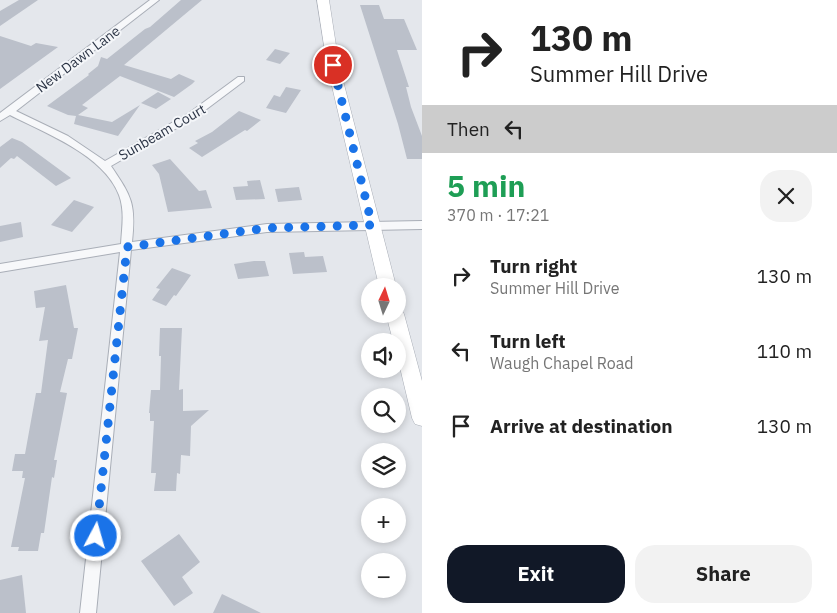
<!DOCTYPE html>
<html lang="en">
<head>
<meta charset="utf-8">
<style>
	:root { --surface:#fff; --page:#f2f2f2; --text:#222; --muted:#767676; --accent:#111827 }
	body { margin:0; font-family:"IBM Plex Sans",sans-serif; background:var(--page); color:var(--text); height:100vh; display:flex; flex-direction:column; font-size:19px; white-space:nowrap }
	* { box-sizing:border-box; margin:0 }
	p { font-size:16px; color:var(--muted) }
	.icon { flex:none; width:28px; height:28px; fill:none; stroke:currentColor; stroke-width:2; stroke-linecap:round; stroke-linejoin:round }
	.map { position:relative; flex:1; overflow:hidden }
	.details { display:flex; flex-direction:column; background:var(--surface); width:415px }
	.details>* { flex:none }
	.guide { background:#fff; color:var(--text); overflow:hidden }
	.needle { width:32px; rotate:4deg }
	.buttons { position:absolute; left:361px; top:278px; display:grid; gap:10px }
	.buttons a { display:grid; place-items:center; width:45px; height:45px; border-radius:50%; background:var(--surface); box-shadow:0 2px 8px #0003; font-size:25px }
	.pin { position:absolute; display:grid; place-items:center; width:42px; height:42px; color:#fff; margin:-21px; border:2px solid #fff; border-radius:50%; box-shadow:0 1px 5px #0007 }
	.me { position:absolute; width:55px; margin:-28px; rotate:6deg; stroke-linejoin:round; filter:drop-shadow(0 0 4px #0008) }
	.turn { display:flex; align-items:center; gap:18px; height:105px; padding:0 25px; font-size:22px }
	.turn .icon { width:65px; height:65px; stroke-width:2.5 }
	.turn b { display:block; font-size:35px; line-height:42px }
	.then { display:flex; align-items:center; height:48px; padding:0 25px; background:#0003; gap:10px; font-size:19px }
	.round { display:grid; place-items:center; flex:none; width:52px; height:52px; border-radius:20px; background:var(--page) }
	.head { display:flex; align-items:center; justify-content:space-between; height:85px; padding:0 25px }
	h1 { font-size:30px; font-weight:800; line-height:38px; color:#1e9e55 }
	.action { display:flex; gap:10px; margin-top:auto; padding:10px 25px }
	.action a { flex:1; height:58px; border-radius:20px; background:var(--accent); color:#fff; font-size:20px; font-weight:800; line-height:58px; text-align:center }
	.action a+a { background:var(--page); color:var(--text) }
	ul { padding:0; list-style:none }
	li { display:flex; align-items:center; gap:15px; height:75px; padding:0 25px }
	li div { flex:1 }
	li b { display:block; font-size:19px }
	li em { font-style:normal }
	main { display:flex; flex:1; min-height:0 }
	.map>svg:first-child { display:block }
	.building { fill:#bbc0ca }
	.lines { fill:none; stroke-linecap:round; stroke-linejoin:round }
	.minor-casing { stroke:#a9aeb7; stroke-width:2 }
	.secondary-casing { stroke:#a9aeb7; stroke-width:1 }
	.minor { fill:#f7f8fa; fill-rule:evenodd }
	.secondary { fill:#fff; fill-rule:evenodd }
	.route { stroke:#1a73e8; stroke-width:9; stroke-dasharray:0 16.2 }
	.labels { text-anchor:middle; stroke-width:4; stroke-linejoin:round; paint-order:stroke }
	.far-street-label { font-size:14px; fill:#2b3445; stroke:#f4f6f9 }
</style>
</head>
<body>
<main>
<div class="map">
<svg width="422" height="613" viewBox="0 0 422 613">
	<rect width="100%" height="100%" fill="#e4e7ec"/>
	<g class="building">
		<path d="M19 0H38L0 26V11Z"/>
		<path d="M181 0H202L124 65 171 79 179 74 195 81 192 84 174 97 120 76 82 105 88 108 78 115 112 122 140 105 118 136 74 124 76 116 68 115 47 106 89 75 88 74 98 66 101 57 107 59 145 29 150 27Z"/>
		<path d="M360 5H379L384 19H404L417 50H397L409 87H406L411 107 422 136V159H407L398 124Z"/>
		<path d="M0 36 31 46 36 43 58 47 0 89Z"/>
		<path d="M275 49 290 53 280 64 266 60Z"/>
		<path d="M286 87 301 90 286 113 266 108 274 95 280 97Z"/>
		<path d="M158 92 171 99 156 109 141 103Z"/>
		<path d="M239 111 261 120 247 131 245 130 202 157 189 148 198 143 195 141 212 132Z"/>
		<path d="M12 138 22 142 71 178 56 186 17 156 14 159 11 158 0 168V147Z"/>
		<path d="M170 159 199 191 206 190 212 208 168 212 159 174 152 165Z"/>
		<path d="M260 180 265 199 236 200 233 187 248 186 247 181Z"/>
		<path d="M299 187 302 200 278 202 275 189Z"/>
		<path d="M74 200 94 207 72 232 51 225Z"/>
		<path d="M21 222 23 237 0 242V226Z"/>
		<path d="M304 252 305 257 323 256 327 272 293 274 289 253Z"/>
		<path d="M254 261H265L269 276 238 279 234 264Z"/>
		<path d="M172 268 191 275 176 296 174 295 166 306 152 300 160 289 156 288Z"/>
		<path d="M66 285 74 328H78L72 359H68L60 392 67 393 54 460H57L54 478 52 477 44 533H41L38 551H18L19 547H11L25 478H22L23 471H12L15 454H25L36 393H41L48 340 39 341 45 307 36 308 34 291Z"/>
		<path d="M160 328H182L179 390 183 389V411L209 410 191 426 190 456 181 455 180 474 177 473 176 491H154L156 473H151L154 421H150V413H149L151 390H160L161 356H159Z"/>
		<path d="M179 534 200 562 182 577 193 593 174 606 141 561Z"/>
		<path d="M22 575 26 613H0V580Z"/>
		<path d="M222 594 261 613H213Z"/>
	</g>
	<g class="lines">
		<g class="minor-casing">
			<path id="minor" d="M150 0H159L16 111 68 136 105 161 189 113 238 77H244V81L196 117 111 166C132 197 136 204 132 242L267 224 422 221V229L267 232 131 250 96 613H80L120 252 0 272V264L121 244C122 227 125 211 119 195 104 155 45 133 10 115L0 121V113Z"/>
		</g>
		<g class="secondary-casing">
			<g id="secondary">
				<path d="M317 0H329L339 65 396 286H379L327 65Z"/>
				<path d="M398 308 401 309 404 314 422 381V426L415 424 412 418 398 359V341H393L386 314H398Z"/>
			</g>
		</g>
		<use href="#minor" class="minor"/>
		<use href="#secondary" class="secondary"/>
	</g>
	<g class="lines">
		<path class="route" d="M96 536 127 247 267 228 372 225 333 65"/>
	</g>
	<g class="labels">
		<g class="far-street-label">
			<text transform="translate(78 59) rotate(-37)" y="5">New Dawn Lane</text>
			<text transform="translate(162 132) rotate(-30)" y="5">Sunbeam Court</text>
		</g>
	</g>
</svg>
<div class="buttons">
<a><svg class="needle" viewBox="-14 -14 28 28"><path d="M0-13l5 13h-10z" fill="#e53935"/><path d="M0 13l5-13h-10z" fill="#767676"/></svg></a>
<a><svg class="icon" aria-label="sound" viewBox="0 0 24 24"><path d="M4 9h4l5-4v14l-5-4H4zM17 9q2 3 0 6"/></svg></a>
<a><svg class="icon" aria-label="search" viewBox="0 0 24 24"><circle cx="10" cy="10" r="6"/><path d="M15 15l6 6"/></svg></a>
<a><svg class="icon" aria-label="layers" viewBox="0 0 24 24"><path d="M12 4l9 5-9 5-9-5zM3 14l9 5 9-5"/></svg></a>
<a>+</a>
<a>−</a>
</div>
<div class="pin" style="left:333px;top:65px;background:#d93025"><svg class="icon" aria-label="arrive" viewBox="0 0 24 24"><path d="M6 21V4h12l-3 4 3 4H6"/></svg></div>
<svg class="me" style="left:96px;top:536px" viewBox="-20 -20 40 40"><circle r="17" fill="#1a73e8" stroke="#fff" stroke-width="3"/><path d="M0-11L8 9 0 5-8 9z" fill="#fff"/></svg>
</div>
<section class="details">
<div class="guide">
<div class="turn"><svg class="icon" aria-label="right" viewBox="0 0 24 24"><path d="M7 20v-9h11M14 6l5 5-5 5"/></svg><div><b>130 m</b>Summer Hill Drive</div></div>
<div class="then">Then<svg class="icon" aria-label="left" viewBox="0 0 24 24"><path d="M17 20v-9H6M10 6l-5 5 5 5"/></svg></div>
</div>
<div class="head"><div><h1>5 min</h1><p>370 m · 17:21</p></div><a class="round"><svg class="icon" aria-label="close" viewBox="0 0 24 24"><path d="M6 6l12 12M18 6L6 18"/></svg></a></div>
<ul>
<li><svg class="icon" aria-label="right" viewBox="0 0 24 24"><path d="M7 20v-9h11M14 6l5 5-5 5"/></svg><div><b>Turn right</b><p>Summer Hill Drive</p></div><em>130 m</em></li>
<li><svg class="icon" aria-label="left" viewBox="0 0 24 24"><path d="M17 20v-9H6M10 6l-5 5 5 5"/></svg><div><b>Turn left</b><p>Waugh Chapel Road</p></div><em>110 m</em></li>
<li><svg class="icon" aria-label="arrive" viewBox="0 0 24 24"><path d="M6 21V4h12l-3 4 3 4H6"/></svg><div><b>Arrive at destination</b></div><em>130 m</em></li>
</ul>
<div class="action"><a>Exit</a><a>Share</a></div>
</section>
</main>
</body>
</html>
